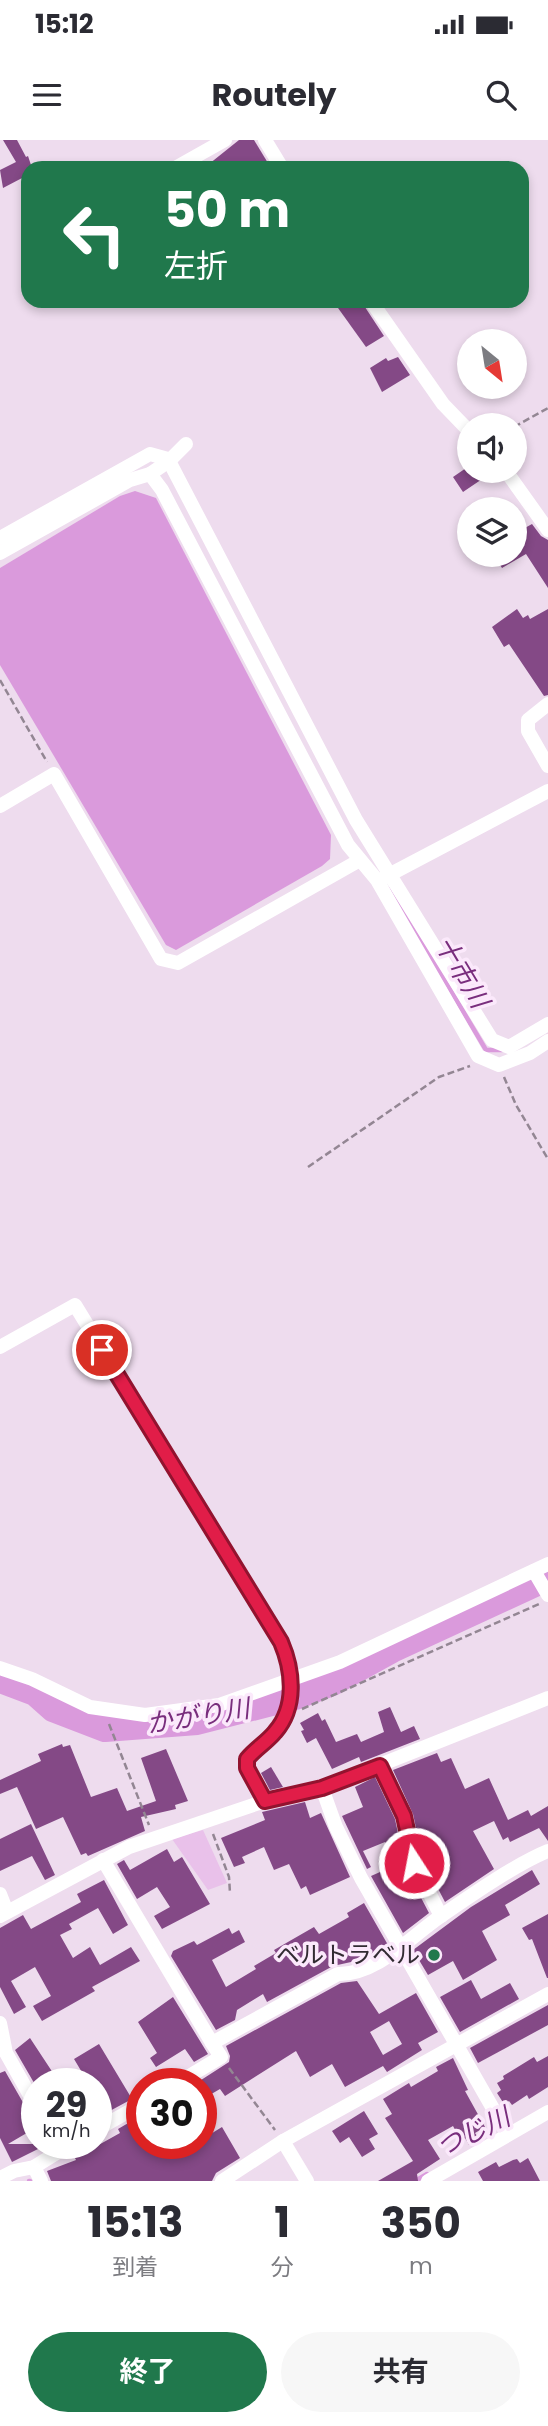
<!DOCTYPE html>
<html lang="ja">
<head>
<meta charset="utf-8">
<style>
	:root { --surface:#fff; --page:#f7f7f7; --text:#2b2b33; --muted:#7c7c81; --accent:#20784c }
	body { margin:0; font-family:Poppins,"Noto Sans JP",sans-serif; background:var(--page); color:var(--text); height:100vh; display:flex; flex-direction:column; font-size:26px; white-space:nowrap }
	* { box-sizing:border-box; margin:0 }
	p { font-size:23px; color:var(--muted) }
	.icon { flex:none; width:38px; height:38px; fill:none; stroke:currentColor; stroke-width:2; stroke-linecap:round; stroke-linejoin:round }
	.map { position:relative; height:2041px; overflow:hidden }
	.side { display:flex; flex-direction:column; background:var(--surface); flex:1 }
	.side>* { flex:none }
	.top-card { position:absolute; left:21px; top:21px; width:508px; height:147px; border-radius:21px; box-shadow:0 4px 10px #0003; background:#20784c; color:#fff; overflow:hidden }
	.needle { width:46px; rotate:150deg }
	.controls { position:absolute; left:457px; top:189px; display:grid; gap:14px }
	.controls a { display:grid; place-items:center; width:70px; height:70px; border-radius:50%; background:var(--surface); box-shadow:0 4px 10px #0003; font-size:35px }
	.speed { position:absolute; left:21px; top:1928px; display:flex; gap:14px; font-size:35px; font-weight:700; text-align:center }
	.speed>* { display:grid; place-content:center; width:91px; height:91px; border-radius:50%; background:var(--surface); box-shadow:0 4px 10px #0003; line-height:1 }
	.speed small { font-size:18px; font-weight:400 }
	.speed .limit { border:10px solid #d22; background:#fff; color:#111 }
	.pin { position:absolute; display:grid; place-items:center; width:60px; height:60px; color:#fff; margin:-30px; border:4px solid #fff; border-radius:50%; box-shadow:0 2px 7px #0007 }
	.me { position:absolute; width:77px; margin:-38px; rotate:349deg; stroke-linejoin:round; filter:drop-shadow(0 0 5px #0008) }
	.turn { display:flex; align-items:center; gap:24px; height:147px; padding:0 28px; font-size:32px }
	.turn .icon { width:91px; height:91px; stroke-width:2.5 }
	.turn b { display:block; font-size:49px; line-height:60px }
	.eta { display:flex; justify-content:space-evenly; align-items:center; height:119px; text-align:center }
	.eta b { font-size:42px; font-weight:700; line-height:49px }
	.cta { display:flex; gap:14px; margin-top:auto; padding:14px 28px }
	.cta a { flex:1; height:80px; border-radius:42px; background:var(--accent); color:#fff; font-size:28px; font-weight:700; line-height:80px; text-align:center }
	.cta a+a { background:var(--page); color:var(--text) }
	.status { display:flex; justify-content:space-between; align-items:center; height:49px; padding:0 35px; background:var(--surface); direction:ltr }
	.status svg { height:19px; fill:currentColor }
	header { display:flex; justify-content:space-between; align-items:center; height:91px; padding:0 28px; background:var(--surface); font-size:32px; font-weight:700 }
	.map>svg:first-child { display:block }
	.green { fill:#e9c1ea }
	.water { fill:#da9adc }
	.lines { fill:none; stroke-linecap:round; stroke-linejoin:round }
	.stream { stroke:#da9adc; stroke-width:4.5 }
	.river { stroke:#da9adc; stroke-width:26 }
	.building { fill:#844986; fill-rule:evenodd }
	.path { stroke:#938693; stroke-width:2.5; stroke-dasharray:7 3.5; stroke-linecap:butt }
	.minor { stroke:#fff; stroke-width:14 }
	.route-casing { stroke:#92132f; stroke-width:18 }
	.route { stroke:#e11d48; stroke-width:12 }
	.poi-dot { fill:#20784c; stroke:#fbe9fb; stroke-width:2.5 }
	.labels { text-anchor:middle; stroke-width:7; stroke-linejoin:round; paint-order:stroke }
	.poi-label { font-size:24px; fill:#322b32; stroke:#fbe9fb; text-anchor:end }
	.water-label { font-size:26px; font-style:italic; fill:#792e7d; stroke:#fbe9fb }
</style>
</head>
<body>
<div class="status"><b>15:12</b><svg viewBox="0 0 49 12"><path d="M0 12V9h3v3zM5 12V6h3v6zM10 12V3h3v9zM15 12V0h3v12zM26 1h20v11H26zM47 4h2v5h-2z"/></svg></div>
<header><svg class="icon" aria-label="menu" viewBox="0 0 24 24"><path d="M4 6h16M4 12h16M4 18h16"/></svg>Routely<svg class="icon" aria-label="search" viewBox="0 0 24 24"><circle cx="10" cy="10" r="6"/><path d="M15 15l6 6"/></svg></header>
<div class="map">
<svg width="548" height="2041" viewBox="0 0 548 2041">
	<rect width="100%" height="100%" fill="#eedcee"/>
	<path class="green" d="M203 1690 227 1743 208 1750 172 1699Z"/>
	<path class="water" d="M135 351 156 358 331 695 330 719 322 726 176 810 166 805 0 525V428L120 356Z"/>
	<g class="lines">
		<g class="stream">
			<path d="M390 748 486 910H502"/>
			<path d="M29 2041H30"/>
			<path d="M415 2041 427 2034"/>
		</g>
		<path class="river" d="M0 1540 35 1553 53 1569 105 1589 197 1582 295 1557 332 1543 392 1510 548 1438"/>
	</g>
	<g class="building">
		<path d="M3 0H17L26 17 28 16 32 28H28V45L24 37 3 48 0 30 16 22Z"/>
		<path d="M239 0H254L271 28H204Z"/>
		<path d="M333 161H361L384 196 366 207Z"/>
		<path d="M398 217 410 235 382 252 370 228 386 218 388 221Z"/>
		<path d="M469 326V331H494L463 352 453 337Z"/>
		<path d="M532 384 541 396 548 400V448L526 414 502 428 494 415H514V394Z"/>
		<path d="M517 469 523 478 528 475 530 479 548 469V555L544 556 509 504 504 507 492 487Z"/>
		<path d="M390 1567 401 1592 414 1586 420 1599 361 1622 359 1617 332 1629 316 1598 307 1603 301 1591 304 1590 300 1583 318 1573 322 1581 325 1579 336 1602 357 1594 361 1602 384 1592 378 1572Z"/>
		<path d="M62 1604 63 1607 70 1605 91 1657 117 1648 127 1671 156 1661 141 1618 166 1609 188 1661 175 1665 176 1669 141 1677 145 1691 88 1716 86 1713 81 1715 63 1677 36 1689 17 1647 0 1654V1640L41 1621 38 1614Z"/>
		<path d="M437 1613 441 1622 451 1618 465 1649 489 1638 508 1680 528 1670 531 1676 548 1666V1701L539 1688 510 1702 508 1697 503 1700 494 1681 473 1691 494 1729 445 1762 423 1720 413 1674 393 1630Z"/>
		<path d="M271 1627 283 1647 270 1650 261 1633Z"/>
		<path d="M375 1637 395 1679 405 1727 429 1773 403 1793 371 1736 396 1725 385 1702 363 1711 371 1727 367 1729 342 1676 363 1667 355 1647Z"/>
		<path d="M305 1662 310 1678 321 1673 350 1737 310 1755 306 1746 301 1749 289 1724 274 1730 264 1707 242 1717 245 1723 234 1727 221 1698 265 1680 262 1672Z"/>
		<path d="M31 1684 55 1735 45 1740 32 1716 0 1731V1699Z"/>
		<path d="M167 1709 174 1722 182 1717 210 1764 162 1789 154 1776 170 1767 157 1747 137 1759 117 1724 124 1720 130 1730Z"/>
		<path d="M532 1730 540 1744 505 1765 510 1775 482 1791 497 1820 463 1840 453 1821 428 1835 413 1810 471 1767Z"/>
		<path d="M104 1740 128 1785 113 1794 98 1768 69 1784 72 1789 60 1795 73 1818 90 1807 100 1825 131 1807 140 1821 92 1847 95 1851 42 1881 33 1866 51 1856 35 1827 11 1841 26 1867 14 1874 0 1847V1788L23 1775 31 1789 81 1762 77 1754Z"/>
		<path d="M364 1763 388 1805 360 1820 333 1826 267 1862 263 1854 237 1870 235 1880 216 1890 171 1816 173 1811 194 1801 197 1805 229 1788 232 1794 239 1790 245 1802 212 1820 226 1847 256 1829 254 1826 276 1813 274 1810 314 1787 319 1794 349 1777 347 1773Z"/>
		<path d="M548 1774V1838H547L532 1799 529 1800 522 1788Z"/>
		<path d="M471 1840 481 1859 510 1843 519 1859 460 1892 440 1857Z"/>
		<path d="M357 1841 379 1874 416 1853 438 1892 418 1903 422 1910 387 1932 383 1926 345 1947 332 1924 310 1937 296 1911 225 1956 220 1949 201 1960V1944L198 1942 229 1922 230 1916 226 1906 341 1843ZM389 1881 402 1904 383 1915 370 1892Z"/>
		<path d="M173 1857 208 1914 194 1922 185 1909 156 1927 150 1918 157 1913 138 1882Z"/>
		<path d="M548 1865V1885L478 1923 470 1908Z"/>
		<path d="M30 1898 55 1936 52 1938 56 1944H37V1948L15 1910Z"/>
		<path d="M99 1904 132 1959 106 1973 96 1957V1944H89L74 1919Z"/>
		<path d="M548 1916V1947L529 1959 527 1955 512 1965 509 1961 504 1964 497 1953 501 1950 497 1943 504 1939 503 1936 534 1917 537 1922Z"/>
		<path d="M453 1918 468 1950 465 1951 485 1987 475 1993 479 1999 469 2005 465 1998 461 2001 453 1986 428 2000 440 2019 417 2034 418 2041H378L413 2021 385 1978 392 1974 383 1959 409 1943 411 1947 438 1931 436 1927Z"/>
		<path d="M5 1931 29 1973 37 1978V1987L8 2004H48L12 2022 0 1998V1933Z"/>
		<path d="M364 1971 378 1994 369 1999 375 2009 362 2017 349 1997 340 2003 332 1991Z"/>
		<path d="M142 1975V2004H201V1982L209 1995 222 1987 240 2018 216 2033 212 2041H51L47 2031 76 2020 73 2014 77 2011 84 2008 86 2012 120 1993 118 1989Z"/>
		<path d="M528 2018 540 2041H483L478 2032 496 2022 499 2027 513 2020 517 2019 520 2023Z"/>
	</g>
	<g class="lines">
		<g class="path">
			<path d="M514 287 548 268"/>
			<path d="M0 540 47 622"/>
			<path d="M504 937 516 965 548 1019"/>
			<path d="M308 1027 439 937 470 926"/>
			<path d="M302 1569 539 1464"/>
			<path d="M109 1584 149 1685"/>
			<path d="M213 1694 229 1737 230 1753"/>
			<path d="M229 1928 275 1990"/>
		</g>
		<g class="minor">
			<path d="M265 0 282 28"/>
			<path d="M175 28 225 0"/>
			<path d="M371 161 443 264 469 291"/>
			<path d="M506 331 548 390"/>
			<path d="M150 334 169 321 186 304"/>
			<path d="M0 398 150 314 168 319 356 680 492 900 509 907 548 884"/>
			<path d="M0 413 130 340 150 334 162 350 348 705 377 740 478 916 499 925 530 913 548 901"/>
			<path d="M548 564 528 580V591L548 626"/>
			<path d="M0 666 54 634 161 819 178 823 360 720"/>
			<path d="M385 737 548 651"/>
			<path d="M0 1207 75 1165 281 1502C293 1530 297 1567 275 1592 267 1602 255 1609 247 1619V1627L265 1661"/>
			<path d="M534 1431 548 1455"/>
			<path d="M0 1528 32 1539 90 1567 145 1575 219 1565 340 1522 548 1424"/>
			<path d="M380 1626 404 1676 414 1723 441 1776"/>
			<path d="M322 1648 336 1687 361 1738 507 1993"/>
			<path d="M103 1720 212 1903"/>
			<path d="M0 1754 7 1772"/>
			<path d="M0 1776 129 1707 265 1661 322 1648 548 1558"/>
			<path d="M0 1883 6 1913 37 1968"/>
			<path d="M176 1944 221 1917 212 1903 338 1834C377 1835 410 1797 441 1776 470 1756 516 1724 548 1711"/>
			<path d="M96 1990 142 1964"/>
			<path d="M283 2001 307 2041"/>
			<path d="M34 2027 41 2041"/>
			<path d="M0 2038 14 2031 34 2027 71 2004"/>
			<path d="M222 2041 283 2001 548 1854"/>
			<path d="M428 2041 548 1972"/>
		</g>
	</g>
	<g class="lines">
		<g class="route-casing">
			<path id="route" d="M102 1210 281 1502C293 1530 297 1567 275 1592 267 1602 255 1609 247 1619V1628L265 1661 322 1648 380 1626 404 1676 414 1723"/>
		</g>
		<use href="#route" class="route"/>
	</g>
	<circle class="poi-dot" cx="434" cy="1815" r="7"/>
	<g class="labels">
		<g class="poi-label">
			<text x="420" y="1823">ベルトラベル</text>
		</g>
		<g class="water-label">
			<text transform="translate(462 832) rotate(59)" y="9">十市川</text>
			<text transform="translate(198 1576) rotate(-9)" y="9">かがり川</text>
			<text transform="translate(473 1992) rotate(-26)" y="9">つじ川</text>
		</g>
	</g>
</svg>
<div class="controls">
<a><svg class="needle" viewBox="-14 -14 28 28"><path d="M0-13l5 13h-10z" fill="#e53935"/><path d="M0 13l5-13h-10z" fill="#7c7c81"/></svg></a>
<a><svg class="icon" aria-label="sound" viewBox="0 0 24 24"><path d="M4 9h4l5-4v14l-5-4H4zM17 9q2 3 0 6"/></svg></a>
<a><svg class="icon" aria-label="layers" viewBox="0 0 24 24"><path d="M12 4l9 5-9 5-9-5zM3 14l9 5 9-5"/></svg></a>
</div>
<div class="speed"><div>29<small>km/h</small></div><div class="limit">30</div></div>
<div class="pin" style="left:102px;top:1210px;background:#d93025"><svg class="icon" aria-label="arrive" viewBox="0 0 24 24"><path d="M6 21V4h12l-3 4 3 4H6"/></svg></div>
<svg class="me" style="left:414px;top:1723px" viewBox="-20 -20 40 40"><circle r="17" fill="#e11d48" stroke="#fff" stroke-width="3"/><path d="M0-11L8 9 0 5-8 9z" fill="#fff"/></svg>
<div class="top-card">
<div class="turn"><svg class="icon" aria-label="left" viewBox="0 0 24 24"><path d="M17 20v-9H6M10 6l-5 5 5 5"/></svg><div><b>50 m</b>左折</div></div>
</div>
</div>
<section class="side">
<div class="eta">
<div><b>15:13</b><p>到着</p></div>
<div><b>1</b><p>分</p></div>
<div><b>350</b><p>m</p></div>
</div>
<div class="cta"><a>終了</a><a>共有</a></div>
</section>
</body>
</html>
